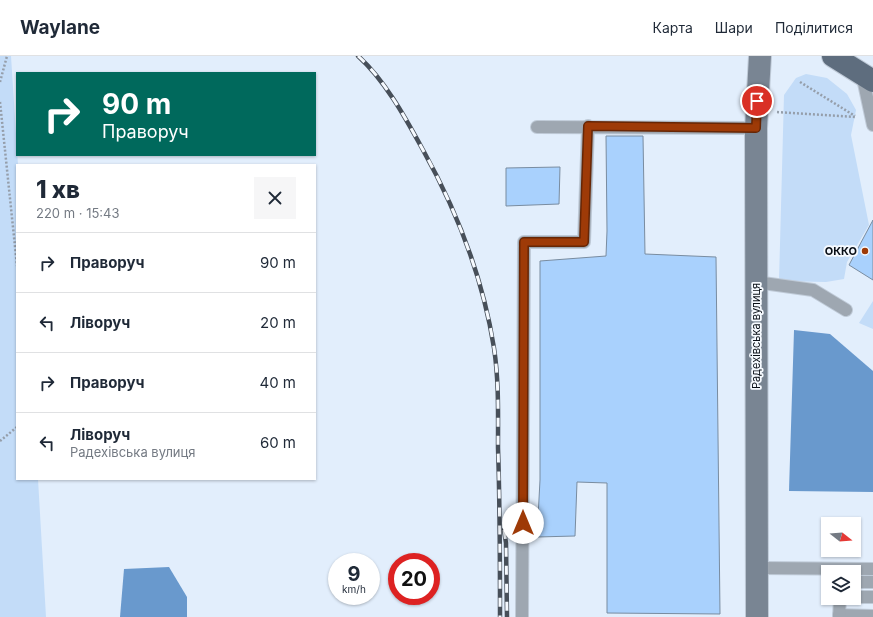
<!DOCTYPE html>
<html lang="uk">
<head>
<meta charset="utf-8">
<style>
	:root { --surface:#fff; --page:#f6f6f7; --text:#1f2937; --muted:#747a83; --line:#e0e1e3 }
	body { margin:0; font-family:Inter,sans-serif; background:var(--page); color:var(--text); height:100vh; display:flex; flex-direction:column; font-size:15px; white-space:nowrap }
	* { box-sizing:border-box; margin:0 }
	p { font-size:13px; color:var(--muted) }
	.icon { flex:none; width:22px; height:22px; fill:none; stroke:currentColor; stroke-width:2; stroke-linecap:round; stroke-linejoin:round }
	.map { position:relative; flex:1; overflow:hidden }
	.drawer { position:absolute; left:16px; top:108px; width:300px; height:316px; display:flex; flex-direction:column; background:var(--surface); border-radius:0px; box-shadow:0 1px 3px #0004 }
	.drawer>* { flex:none }
	.guide { position:absolute; left:16px; top:16px; width:300px; height:84px; border-radius:0px; box-shadow:0 1px 3px #0004; background:#00695c; color:#fff; overflow:hidden }
	.needle { width:26px; rotate:107deg }
	.buttons { position:absolute; left:821px; top:461px; display:grid; gap:8px }
	.buttons a { display:grid; place-items:center; width:40px; height:40px; border-radius:0px; background:var(--surface); box-shadow:0 1px 3px #0004; font-size:20px }
	.speed { position:absolute; left:328px; top:497px; display:flex; gap:8px; font-size:20px; font-weight:700; text-align:center }
	.speed>* { display:grid; place-content:center; width:52px; height:52px; border-radius:50%; background:var(--surface); box-shadow:0 1px 3px #0004; line-height:1 }
	.speed small { font-size:10px; font-weight:400 }
	.speed .limit { border:6px solid #d22; background:#fff; color:#111 }
	.pin { position:absolute; display:grid; place-items:center; width:34px; height:34px; color:#fff; margin:-17px; border:2px solid #fff; border-radius:50%; box-shadow:0 1px 4px #0007 }
	.me { position:absolute; width:44px; margin:-22px; rotate:0deg; stroke-linejoin:round; filter:drop-shadow(0 0 3px #0008) }
	.turn { display:flex; align-items:center; gap:14px; height:84px; padding:0 20px; font-size:18px }
	.turn .icon { width:52px; height:52px; stroke-width:2.5 }
	.turn b { display:block; font-size:28px; line-height:34px }
	.round { display:grid; place-items:center; flex:none; width:42px; height:42px; border-radius:0px; background:var(--page) }
	.summary { display:flex; align-items:center; justify-content:space-between; height:68px; padding:0 20px }
	h1 { font-size:24px; font-weight:800; line-height:30px }
	ul { padding:0; list-style:none }
	li { display:flex; align-items:center; gap:12px; height:60px; padding:0 20px; border-top:1px solid var(--line) }
	li div { flex:1 }
	li b { display:block; font-size:15px }
	li em { font-style:normal }
	header { display:flex; align-items:center; gap:24px; box-sizing:border-box; height:56px; padding:0 20px; background:var(--surface); border-bottom:1px solid var(--line) }
	header strong { font-size:19px }
	nav { display:flex; gap:22px; margin-inline-start:auto; font-size:14px }
	.map>svg:first-child { display:block }
	.green { fill:#c3dcf8 }
	.water { fill:#6999cd }
	.building { fill:#a9d1fd; stroke:#798ca0 }
	.lines { fill:none; stroke-linecap:round; stroke-linejoin:round }
	.lane-casing { stroke:#bfcad7; stroke-width:14 }
	.secondary-casing { stroke:#bfcad7; stroke-width:24 }
	.primary-casing { stroke:#bfcad7; stroke-width:24 }
	.path { stroke:#959eaa; stroke-width:2.5; stroke-dasharray:2 2; stroke-linecap:butt }
	.lane { stroke:#9ea7b1; stroke-width:12 }
	.secondary { stroke:#798593; stroke-width:22 }
	.primary { stroke:#5e6d7e; stroke-width:22 }
	.rail-casing { stroke:#474f59; stroke-width:4.5 }
	.rail { stroke:#f6faff; stroke-width:3; stroke-dasharray:9; stroke-linecap:butt }
	.route-casing { stroke:#672605; stroke-width:10 }
	.route { stroke:#9e3a07; stroke-width:7 }
	.poi-dot { fill:#9e3a07; stroke:#f6faff; stroke-width:1.5 }
	.labels { text-anchor:middle; stroke-width:3.5; stroke-linejoin:round; paint-order:stroke }
	.poi-label { font-size:11px; font-weight:bold; fill:#090f17; stroke:#f6faff; text-anchor:end }
	.street-label { font-size:11px; fill:#090f17; stroke:#f6faff }
</style>
</head>
<body>
<header>
<strong>Waylane</strong>
<nav><a>Карта</a><a>Шари</a><a>Поділитися</a></nav>
</header>
<div class="map">
<svg width="873" height="561" viewBox="0 0 873 561">
	<rect width="100%" height="100%" fill="#e2eefc"/>
	<g class="green">
		<path d="M0 0H11L18 109 17 423H38L46 561H0Z"/>
		<path d="M806 18 827 22 847 38 856 54 851 79 869 169 847 206 844 223 826 226 779 225 784 39 796 22Z"/>
		<path d="M873 245V273L859 267Z"/>
	</g>
	<g class="water">
		<path d="M794 274 830 278 873 315V436L789 435Z"/>
		<path d="M169 511 187 541V561H120L124 513Z"/>
	</g>
	<g class="building">
		<path d="M606 80H643L645 198 716 201 720 558 607 557V427L577 426 575 480 537 481 540 424V205L606 200 607 175Z"/>
		<path d="M560 111 559 148 506 150V112Z"/>
		<path d="M873 164V224L849 209Z"/>
	</g>
	<g class="lines">
		<g class="lane-casing">
			<g id="lane">
				<path d="M862 18 873 69"/>
				<path d="M537 71 756 72"/>
				<path d="M756 226 813 234 846 254"/>
				<path d="M756 512 873 513"/>
				<path d="M854 526H873"/>
				<path d="M854 541H873"/>
				<path d="M839 559 873 560"/>
				<path d="M522 561 524 186H584L588 70"/>
				<path d="M839 561 840 542"/>
			</g>
		</g>
		<g class="secondary-casing">
			<path id="secondary" d="M757 561 756 72 760 0"/>
		</g>
		<g class="primary-casing">
			<path id="primary" d="M833 0 873 25"/>
		</g>
		<g class="path">
			<path d="M0 26 7 0"/>
			<path d="M800 26 855 60"/>
			<path d="M0 46 17 210"/>
			<path d="M777 56 855 61"/>
			<path d="M0 385 17 371"/>
		</g>
		<use href="#lane" class="lane"/>
		<use href="#secondary" class="secondary"/>
		<use href="#primary" class="primary"/>
		<g class="rail-casing">
			<g id="rail">
				<path d="M358 0C385 24 406 63 423 94 457 155 483 223 494 292 499 325 498 359 498 392 500 448 500 505 500 561"/>
				<path d="M504 474 506 487 507 561"/>
			</g>
		</g>
		<use href="#rail" class="rail"/>
	</g>
	<g class="lines">
		<g class="route-casing">
			<path id="route" d="M523 467 524 186H584L588 70 756 72 757 45"/>
		</g>
		<use href="#route" class="route"/>
	</g>
	<circle class="poi-dot" cx="865" cy="195" r="4"/>
	<g class="labels">
		<g class="poi-label">
			<text x="857" y="199">ОККО</text>
		</g>
		<g class="street-label">
			<text transform="translate(756 280) rotate(-90)" y="4">Радехівська вулиця</text>
		</g>
	</g>
</svg>
<div class="buttons">
<a><svg class="needle" viewBox="-14 -14 28 28"><path d="M0-13l5 13h-10z" fill="#e53935"/><path d="M0 13l5-13h-10z" fill="#747a83"/></svg></a>
<a><svg class="icon" aria-label="layers" viewBox="0 0 24 24"><path d="M12 4l9 5-9 5-9-5zM3 14l9 5 9-5"/></svg></a>
</div>
<div class="speed"><div>9<small>km/h</small></div><div class="limit">20</div></div>
<div class="pin" style="left:757px;top:45px;background:#d93025"><svg class="icon" aria-label="arrive" viewBox="0 0 24 24"><path d="M6 21V4h12l-3 4 3 4H6"/></svg></div>
<svg class="me" style="left:523px;top:467px" viewBox="-20 -20 40 40"><circle r="19" fill="#fff"/><path d="M0-13L10 11 0 6-10 11z" fill="#9e3a07"/></svg>
<div class="guide">
<div class="turn"><svg class="icon" aria-label="right" viewBox="0 0 24 24"><path d="M7 20v-9h11M14 6l5 5-5 5"/></svg><div><b>90 m</b>Праворуч</div></div>
</div>
<section class="drawer">
<div class="summary"><div><h1>1 хв</h1><p>220 m · 15:43</p></div><a class="round"><svg class="icon" aria-label="close" viewBox="0 0 24 24"><path d="M6 6l12 12M18 6L6 18"/></svg></a></div>
<ul>
<li><svg class="icon" aria-label="right" viewBox="0 0 24 24"><path d="M7 20v-9h11M14 6l5 5-5 5"/></svg><div><b>Праворуч</b></div><em>90 m</em></li>
<li><svg class="icon" aria-label="left" viewBox="0 0 24 24"><path d="M17 20v-9H6M10 6l-5 5 5 5"/></svg><div><b>Ліворуч</b></div><em>20 m</em></li>
<li><svg class="icon" aria-label="right" viewBox="0 0 24 24"><path d="M7 20v-9h11M14 6l5 5-5 5"/></svg><div><b>Праворуч</b></div><em>40 m</em></li>
<li><svg class="icon" aria-label="left" viewBox="0 0 24 24"><path d="M17 20v-9H6M10 6l-5 5 5 5"/></svg><div><b>Ліворуч</b><p>Радехівська вулиця</p></div><em>60 m</em></li>
</ul>
</section>
</div>
</body>
</html>
